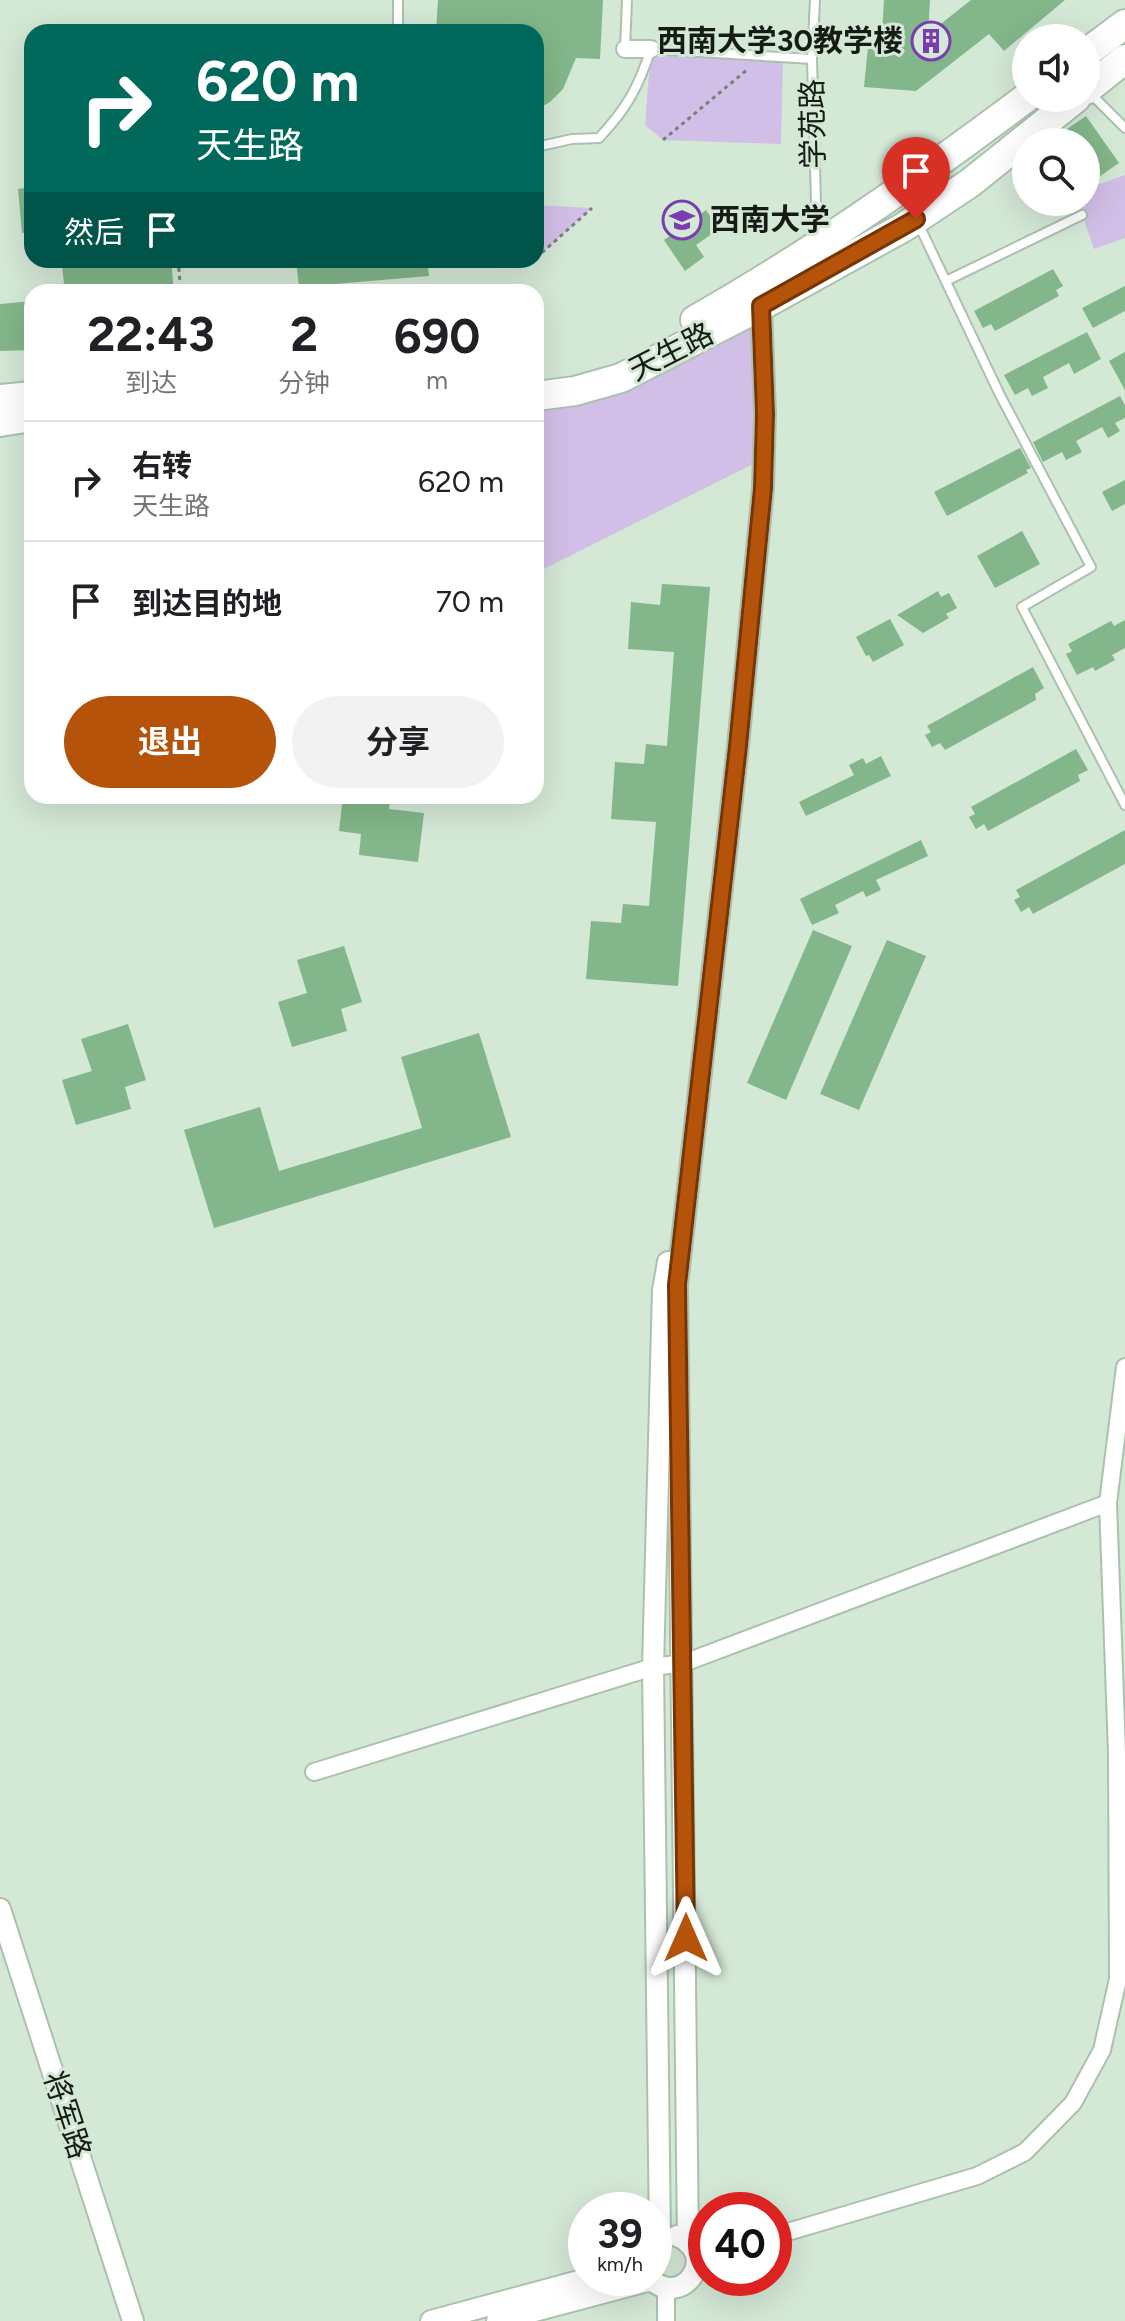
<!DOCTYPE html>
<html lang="zh">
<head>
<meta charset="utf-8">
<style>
	:root { --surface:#fff; --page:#f2f2f2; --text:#202124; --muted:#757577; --line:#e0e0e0; --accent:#b45309 }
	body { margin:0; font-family:Figtree,"Noto Sans SC",sans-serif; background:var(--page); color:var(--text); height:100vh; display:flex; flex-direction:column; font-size:30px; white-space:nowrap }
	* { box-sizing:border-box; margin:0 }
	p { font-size:26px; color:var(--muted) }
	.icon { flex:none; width:44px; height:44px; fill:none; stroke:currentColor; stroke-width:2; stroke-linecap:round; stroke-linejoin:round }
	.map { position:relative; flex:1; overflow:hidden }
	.panel { position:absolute; left:24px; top:284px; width:520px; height:520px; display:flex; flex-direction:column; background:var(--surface); border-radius:24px; box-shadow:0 8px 32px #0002 }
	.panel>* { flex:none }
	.guide { position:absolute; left:24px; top:24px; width:520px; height:244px; border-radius:24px; box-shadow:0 8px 32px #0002; background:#00695c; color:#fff; overflow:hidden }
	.tools { position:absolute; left:1012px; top:24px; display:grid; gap:16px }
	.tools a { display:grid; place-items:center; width:88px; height:88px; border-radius:50%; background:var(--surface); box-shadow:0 8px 32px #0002; font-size:40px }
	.speed { position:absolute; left:568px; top:2192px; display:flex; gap:16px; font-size:40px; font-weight:700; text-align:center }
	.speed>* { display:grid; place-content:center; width:104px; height:104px; border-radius:50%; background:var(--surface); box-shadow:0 8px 32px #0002; line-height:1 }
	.speed small { font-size:20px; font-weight:400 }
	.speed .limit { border:12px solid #d22; background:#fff; color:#111 }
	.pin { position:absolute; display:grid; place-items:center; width:68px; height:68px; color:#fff; margin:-82px -34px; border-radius:50% 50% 50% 0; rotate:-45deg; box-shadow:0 0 8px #0007 }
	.pin .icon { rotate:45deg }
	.me { position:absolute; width:88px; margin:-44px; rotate:0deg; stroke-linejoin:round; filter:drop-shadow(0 0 6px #0008) }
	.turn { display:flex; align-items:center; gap:28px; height:168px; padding:0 40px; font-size:36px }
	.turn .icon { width:104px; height:104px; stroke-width:2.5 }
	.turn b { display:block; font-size:56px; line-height:68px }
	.then { display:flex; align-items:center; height:76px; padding:0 40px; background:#0003; gap:16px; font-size:30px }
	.eta { display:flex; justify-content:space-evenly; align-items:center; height:136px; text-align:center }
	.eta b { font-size:48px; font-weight:700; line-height:56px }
	.action { display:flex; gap:16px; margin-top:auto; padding:16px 40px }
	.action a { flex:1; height:92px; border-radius:48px; background:var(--accent); color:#fff; font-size:32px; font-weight:700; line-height:92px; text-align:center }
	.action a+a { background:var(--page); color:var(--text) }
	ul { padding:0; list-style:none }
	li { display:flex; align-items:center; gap:24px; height:120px; padding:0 40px; border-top:2px solid var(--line) }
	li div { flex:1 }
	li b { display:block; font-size:30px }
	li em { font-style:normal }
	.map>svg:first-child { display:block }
	.green { fill:#d2bfe8 }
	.building { fill:#83b68a }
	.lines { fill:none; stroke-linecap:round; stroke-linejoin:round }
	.service-casing { stroke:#acc0ae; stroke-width:12 }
	.minor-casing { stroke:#acc0ae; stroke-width:20 }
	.tertiary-casing { stroke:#acc0ae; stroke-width:24 }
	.trunk-casing { stroke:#acc0ae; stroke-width:32 }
	.path { stroke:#758377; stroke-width:3; stroke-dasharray:4 4; stroke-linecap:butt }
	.service { stroke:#fff; stroke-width:8 }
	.minor { stroke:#fff; stroke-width:16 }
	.tertiary { stroke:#fff; stroke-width:20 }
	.trunk { stroke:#fff; stroke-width:28 }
	.route-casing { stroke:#753606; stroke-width:20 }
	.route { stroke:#b45309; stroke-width:14 }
	.labels { text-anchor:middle; stroke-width:6; stroke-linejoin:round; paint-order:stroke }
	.poi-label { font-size:30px; font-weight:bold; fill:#151c16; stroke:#d4e8d6; text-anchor:end }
	.street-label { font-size:30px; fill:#151c16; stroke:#d4e8d6 }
</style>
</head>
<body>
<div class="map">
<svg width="1125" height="2321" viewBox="0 0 1125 2321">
	<rect width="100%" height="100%" fill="#d4e8d6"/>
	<g class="green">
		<path d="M651 49 783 58 781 144 663 140 645 125Z"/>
		<path d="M1125 175V238L1094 249 1078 202H1086V189Z"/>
		<path d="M536 205 592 208 536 258Z"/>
		<path d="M761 306 763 459 536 573V396L575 391Z"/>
	</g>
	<g class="building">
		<path d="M438 0H603L600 59 576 58 563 89 550 102 536 110V32H436Z"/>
		<path d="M884 0H930L928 34 971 0H1065L1004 51 989 34 916 91 864 87 868 47 881 49Z"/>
		<path d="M1086 116 1119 163 1093 181 1086 171V142H1048Z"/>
		<path d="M32 187V232L22 233 18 189Z"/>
		<path d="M706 210 719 229 696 245 704 257 685 271 664 240Z"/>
		<path d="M130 260H171L174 292H65L62 266Z"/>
		<path d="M296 260H427L429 276 299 287Z"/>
		<path d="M1053 269 1063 286 1056 290 1059 296 995 331 991 324 983 328 974 311Z"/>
		<path d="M1125 286V311L1093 328 1082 308Z"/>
		<path d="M32 301V350L0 351V304Z"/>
		<path d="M1087 332 1101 359 1074 374 1069 363 1043 377 1048 388 1032 396 1028 388 1015 395 1004 375Z"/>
		<path d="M1125 352V390L1109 361Z"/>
		<path d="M1120 396 1125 405V418L1115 423 1120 431 1108 438 1102 427 1076 441 1082 452 1066 460 1062 452 1043 462 1033 442Z"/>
		<path d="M1020 448 1031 468 1026 470 1028 473 947 516 934 492Z"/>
		<path d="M1125 480V504L1112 511 1102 492Z"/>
		<path d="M1022 531 1040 564 995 588 977 556Z"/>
		<path d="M662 584 710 587 678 986 586 979 591 921 621 923 623 904 649 906 656 822 611 819 615 762 644 764 646 744 667 746 674 652 628 649 631 602 660 605Z"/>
		<path d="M938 591 941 597 949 593 957 608 946 614 949 618 923 633 897 615Z"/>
		<path d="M890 619 904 645 873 662 869 655 866 656 856 637Z"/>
		<path d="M1125 620V648L1112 655 1115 660 1095 671 1093 667 1077 675 1066 654 1072 651 1068 644 1111 621 1114 626Z"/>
		<path d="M1033 667 1044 688 1035 694 1036 700 945 750 940 743 932 747 925 735 931 732 927 726Z"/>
		<path d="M1076 749 1088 770 1078 775 1080 781 988 831 984 824 976 829 969 817 975 814 971 807Z"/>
		<path d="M881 756 891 776 806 816 799 802 854 775 849 765 863 758 866 764Z"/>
		<path d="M343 796H391L389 809 424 813 418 862 359 855 361 834 339 831Z"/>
		<path d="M1125 830V864L1033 914 1029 907 1021 912 1014 900 1020 897 1016 890Z"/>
		<path d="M921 840 928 856 876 880 881 890 866 897 863 891 835 905 839 913 812 925 800 899Z"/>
		<path d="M813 930 852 946 786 1100 747 1083Z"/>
		<path d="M887 940 926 956 859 1110 820 1094Z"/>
		<path d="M344 946 362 1002 341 1009 347 1031 292 1047 278 1002 307 993 297 960Z"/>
		<path d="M128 1024 146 1080 125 1087 131 1109 76 1125 62 1080 92 1071 81 1039Z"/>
		<path d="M479 1033 511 1137 214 1228 184 1130 260 1107 279 1171 422 1128 401 1057Z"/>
	</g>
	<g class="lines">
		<g class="service-casing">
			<g id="service">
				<path d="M815 0 812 59 817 239"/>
				<path d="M398 32V0"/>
				<path d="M625 48 627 0"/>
				<path d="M1090 93 1125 128"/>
				<path d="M536 147 572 139 599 138C627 108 638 88 651 49L812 59"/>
				<path d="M918 223 1000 395 1091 567 1022 607 1125 805"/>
				<path d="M946 281 1082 215"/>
			</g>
		</g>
		<g class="minor-casing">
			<g id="minor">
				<path d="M625 49H651"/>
				<path d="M314 1772 653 1667 684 1663 1108 1503"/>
				<path d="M774 2236 977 2176 1025 2152 1073 2103 1102 2050 1118 1979 1117 1753 1108 1503 1125 1367"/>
				<path d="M666 2321V2288"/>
			</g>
		</g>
		<g class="tertiary-casing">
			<g id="tertiary">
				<path d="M0 1909 133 2321"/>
				<path d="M660 2238 653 1667 663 1290 668 1262"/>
				<path d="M688 2243 677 1285 738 746 763 488 765 414 761 306"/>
				<path d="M649 2278C684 2311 720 2253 677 2236"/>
				<path d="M431 2321 590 2278"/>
				<path d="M497 2321 651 2280"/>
			</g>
		</g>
		<g class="trunk-casing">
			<g id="trunk">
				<path d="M1086 53 1125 24"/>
				<path d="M1086 90 1125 59"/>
				<path d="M695 320C811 254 919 178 1026 98"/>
				<path d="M536 396 575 391 621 378 761 306 904 227 970 183 1076 98"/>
				<path d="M0 399 32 396"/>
				<path d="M0 422 32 417"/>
			</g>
		</g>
		<g class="path">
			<path d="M663 140 748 69"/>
			<path d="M536 258 592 208"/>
			<path d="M178 260 181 292"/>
			<path d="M524 260H533"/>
			<path d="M52 285 53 292"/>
		</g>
		<use href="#service" class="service"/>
		<use href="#minor" class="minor"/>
		<use href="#tertiary" class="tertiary"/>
		<use href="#trunk" class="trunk"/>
	</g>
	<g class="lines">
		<g class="route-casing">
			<path id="route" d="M686 1938 677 1285 738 746 763 488 765 414 761 306 916 219"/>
		</g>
		<use href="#route" class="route"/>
	</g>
	<defs>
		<g id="building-ring" transform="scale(2)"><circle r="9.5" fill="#d4e8d6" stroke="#7c3cb1" stroke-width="1.5"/><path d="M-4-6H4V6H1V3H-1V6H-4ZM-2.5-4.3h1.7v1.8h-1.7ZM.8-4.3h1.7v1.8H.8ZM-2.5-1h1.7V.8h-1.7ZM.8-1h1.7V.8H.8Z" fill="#7c3cb1"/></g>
		<g id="university-ring" transform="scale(2)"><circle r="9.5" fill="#d4e8d6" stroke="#7c3cb1" stroke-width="1.5"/><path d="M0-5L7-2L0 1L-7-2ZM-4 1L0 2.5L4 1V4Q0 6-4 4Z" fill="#7c3cb1"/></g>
	</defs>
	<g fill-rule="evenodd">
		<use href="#building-ring" x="931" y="41"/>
		<use href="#university-ring" x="682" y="220"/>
	</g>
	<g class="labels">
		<g class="poi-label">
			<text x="903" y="51">西南大学30教学楼</text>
			<text x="710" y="230" text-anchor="start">西南大学</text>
		</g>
		<g class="street-label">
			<text transform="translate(813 124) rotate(-91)" y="10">学苑路</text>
			<text transform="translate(671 352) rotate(-27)" y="10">天生路</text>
			<text transform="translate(67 2115) rotate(72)" y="10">将军路</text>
		</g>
	</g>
</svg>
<div class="tools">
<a><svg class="icon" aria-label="sound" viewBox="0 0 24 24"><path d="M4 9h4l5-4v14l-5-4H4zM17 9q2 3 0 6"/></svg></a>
<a><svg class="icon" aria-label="search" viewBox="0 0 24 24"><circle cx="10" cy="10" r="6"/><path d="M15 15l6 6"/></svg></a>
</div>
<div class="speed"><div>39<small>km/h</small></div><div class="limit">40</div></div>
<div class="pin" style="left:916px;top:219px;background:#d93025"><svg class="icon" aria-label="arrive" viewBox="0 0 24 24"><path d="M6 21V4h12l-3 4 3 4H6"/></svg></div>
<svg class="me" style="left:686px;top:1938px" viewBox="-20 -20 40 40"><path d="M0-17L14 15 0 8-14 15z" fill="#b45309" stroke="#fff" stroke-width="4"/></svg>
<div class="guide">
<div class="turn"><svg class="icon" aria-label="right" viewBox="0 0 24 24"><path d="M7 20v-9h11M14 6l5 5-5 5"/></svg><div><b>620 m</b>天生路</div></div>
<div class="then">然后<svg class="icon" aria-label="arrive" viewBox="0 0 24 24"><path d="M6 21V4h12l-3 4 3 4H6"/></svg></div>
</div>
<section class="panel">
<div class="eta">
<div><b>22:43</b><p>到达</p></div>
<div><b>2</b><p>分钟</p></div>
<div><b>690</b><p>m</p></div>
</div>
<ul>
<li><svg class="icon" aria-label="right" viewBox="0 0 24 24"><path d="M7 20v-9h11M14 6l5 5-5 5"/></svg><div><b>右转</b><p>天生路</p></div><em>620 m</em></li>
<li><svg class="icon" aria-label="arrive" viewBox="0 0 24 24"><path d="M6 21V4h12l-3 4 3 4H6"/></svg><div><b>到达目的地</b></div><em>70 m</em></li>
</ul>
<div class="action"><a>退出</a><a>分享</a></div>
</section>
</div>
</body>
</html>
